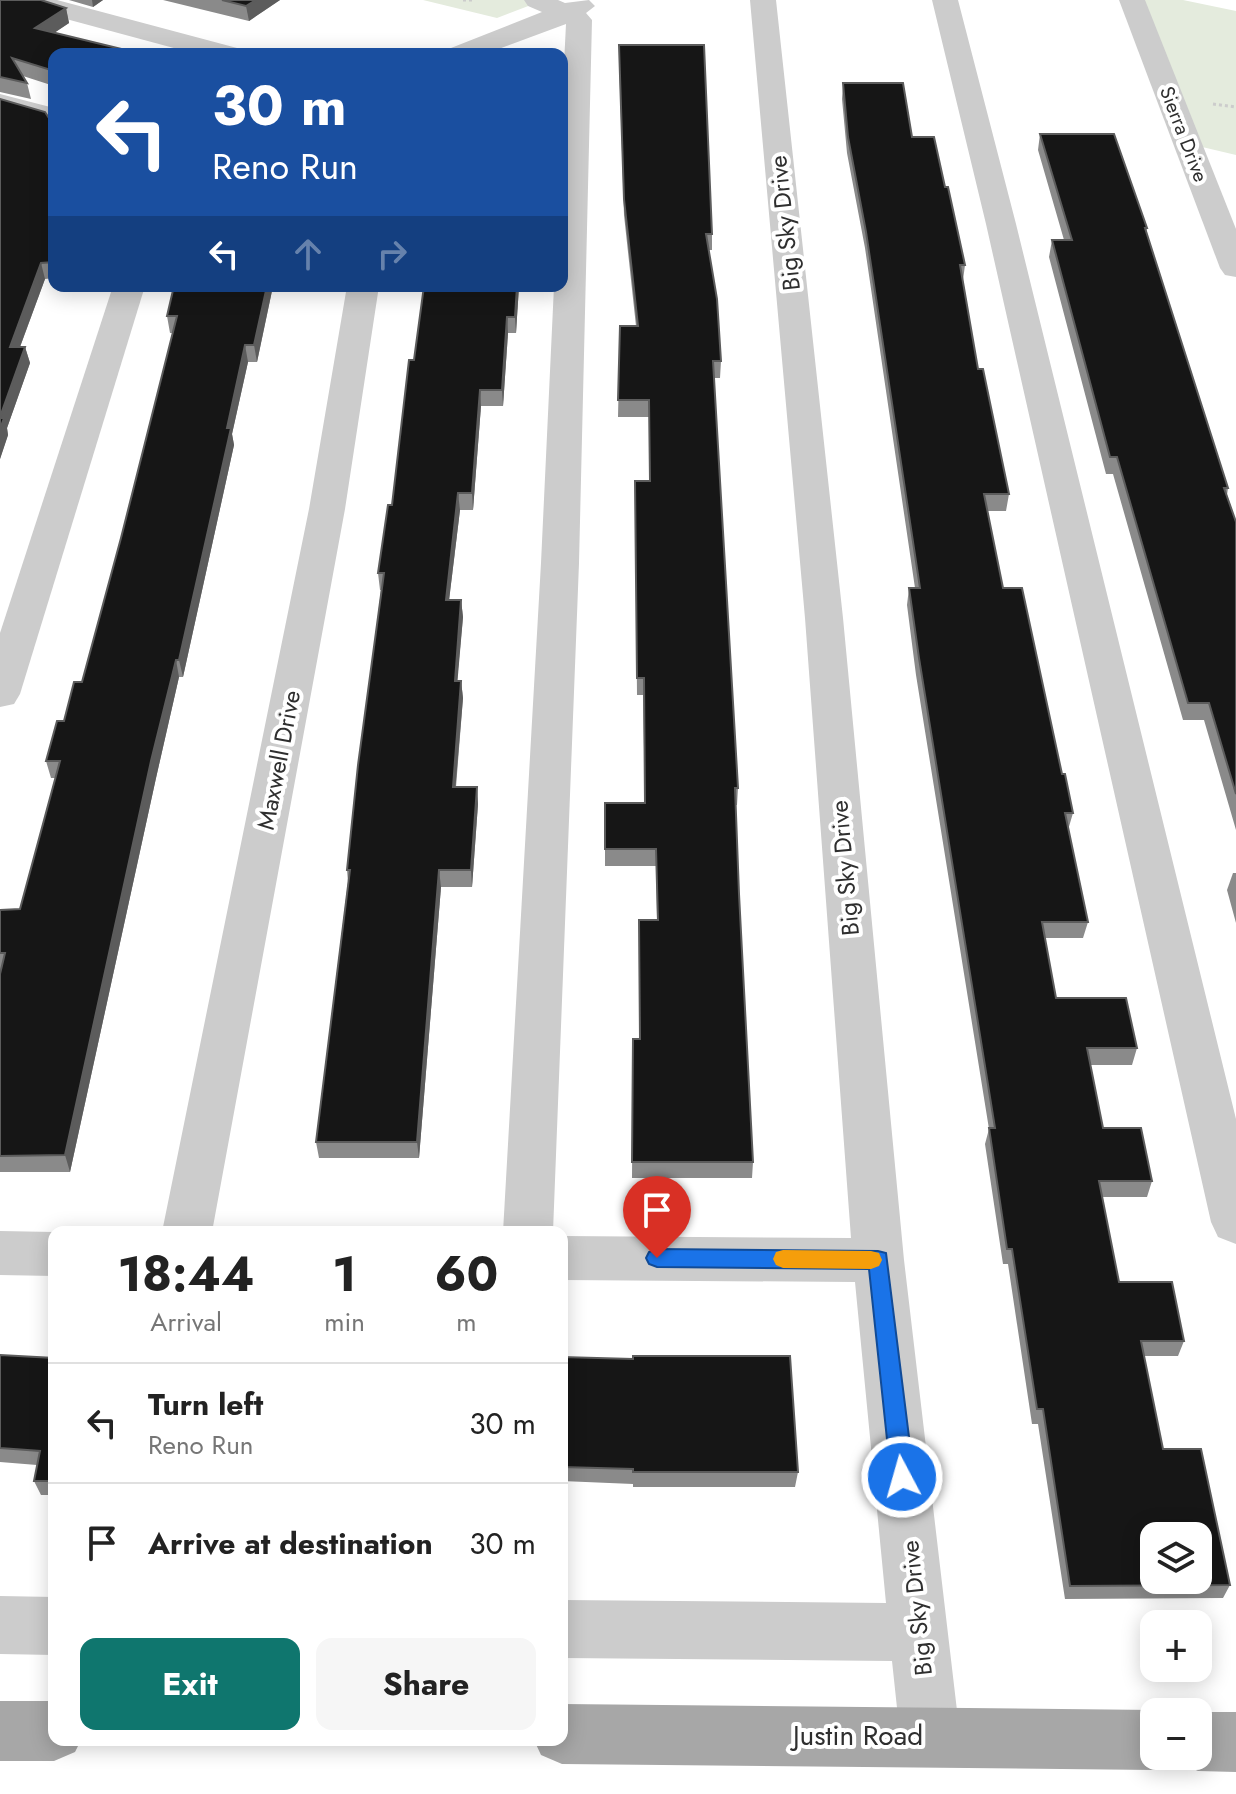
<!DOCTYPE html>
<html lang="en">
<head>
<meta charset="utf-8">
<style>
	:root { --surface:#fff; --page:#f6f6f6; --text:#222; --muted:#767676; --line:#e0e0e0; --accent:#0f766e }
	body { margin:0; font-family:Jost,sans-serif; background:var(--page); color:var(--text); height:100vh; display:flex; flex-direction:column; font-size:30px; white-space:nowrap }
	* { box-sizing:border-box; margin:0 }
	p { font-size:26px; color:var(--muted) }
	.icon { flex:none; width:44px; height:44px; fill:none; stroke:currentColor; stroke-width:2; stroke-linecap:round; stroke-linejoin:round }
	.map { position:relative; flex:1; overflow:hidden }
	.panel { position:absolute; left:48px; top:1226px; width:520px; height:520px; display:flex; flex-direction:column; background:var(--surface); border-radius:16px; box-shadow:0 4px 20px #0003 }
	.panel>* { flex:none }
	.banner { position:absolute; left:48px; top:48px; width:520px; height:244px; border-radius:16px; box-shadow:0 4px 20px #0003; background:#1a4fa0; color:#fff; overflow:hidden }
	.buttons { position:absolute; left:1140px; top:1522px; display:grid; gap:16px }
	.buttons a { display:grid; place-items:center; width:72px; height:72px; border-radius:16px; background:var(--surface); box-shadow:0 4px 20px #0003; font-size:40px }
	.pin { position:absolute; display:grid; place-items:center; width:68px; height:68px; color:#fff; margin:-82px -34px; border-radius:50% 50% 50% 0; rotate:-45deg; box-shadow:0 0 8px #0007 }
	.pin .icon { rotate:45deg }
	.me { position:absolute; width:88px; margin:-44px; rotate:354deg; stroke-linejoin:round; filter:drop-shadow(0 0 6px #0008) }
	.turn { display:flex; align-items:center; gap:28px; height:168px; padding:0 32px; font-size:36px }
	.turn .icon { width:104px; height:104px; stroke-width:2.5 }
	.turn b { display:block; font-size:56px; line-height:68px }
	.lanes { display:flex; align-items:center; height:76px; padding:0 32px; background:#0003; justify-content:center; gap:40px; direction:ltr }
	.lanes .off { opacity:.35 }
	.eta { display:flex; justify-content:space-evenly; align-items:center; height:136px; text-align:center }
	.eta b { font-size:48px; font-weight:700; line-height:56px }
	.primary-button { display:flex; gap:16px; margin-top:auto; padding:16px 32px }
	.primary-button a { flex:1; height:92px; border-radius:16px; background:var(--accent); color:#fff; font-size:32px; font-weight:700; line-height:92px; text-align:center }
	.primary-button a+a { background:var(--page); color:var(--text) }
	ul { padding:0; list-style:none }
	li { display:flex; align-items:center; gap:24px; height:120px; padding:0 32px; border-top:2px solid var(--line) }
	li div { flex:1 }
	li b { display:block; font-size:30px }
	li em { font-style:normal }
	.map>svg:first-child { display:block }
	.green { fill:#e4ebdd }
	.lines { fill:none; stroke-linecap:round; stroke-linejoin:round }
	.path { stroke:#ccc; stroke-width:3; stroke-dasharray:3 3; stroke-linecap:butt }
	.minor { fill:#ccc; fill-rule:evenodd }
	.major { fill:#a7a7a7; fill-rule:evenodd }
	.wall { fill:#8a8a8a }
	.shaded-wall { fill:#5c5c5c }
	.building { fill:#161616; stroke:#5c5c5c; stroke-width:2; fill-rule:evenodd }
	.route { fill:#1a73e8; stroke:#114b97; stroke-width:2 }
	.slow { fill:#f59e0b }
	.labels { text-anchor:middle; stroke-width:8; stroke-linejoin:round; paint-order:stroke }
	.far-street-label { font-size:20px; fill:#2f2f2f; stroke:#fff }
	.street-label { font-size:24px; fill:#2f2f2f; stroke:#fff }
	.near-street-label { font-size:28px; fill:#2f2f2f; stroke:#fff }
</style>
</head>
<body>
<div class="map">
<svg width="1236" height="1794" viewBox="0 0 1236 1794">
	<rect width="100%" height="100%" fill="#fff"/>
	<g class="green">
		<path d="M423 0H544L497 18Z"/>
		<path d="M1144 0H1183L1236 11V155L1198 146Z"/>
	</g>
	<g class="lines">
		<g class="path">
			<path d="M463 0H472"/>
			<path d="M1213 104 1236 107"/>
		</g>
		<g class="minor">
			<path d="M14 0H57L237 48 241 54H196L18 6Z"/>
			<path d="M524 0H558L565 3 589 0 595 6 586 13 592 20 579 563 553 1232H503L541 563 554 286H562V104L566 24 485 54H447L451 48 542 12 528 6Z"/>
			<path d="M750 0H776L843 618 904 1260 960 1736 951 1757 930 1766 909 1757 900 1736 892 1661 562 1658V1600L886 1603 855 1282 562 1280V1236L851 1238 805 618Z"/>
			<path d="M932 0H958L1016 224 1236 1119V1244L1218 1237 1211 1222 986 224Z"/>
			<path d="M1119 0H1145L1236 229V277L1225 275 1220 268Z"/>
			<path d="M0 94 54 108V126L0 111Z"/>
			<path d="M113 286H145L20 694 14 704 0 707V633Z"/>
			<path d="M347 286H379L345 509 212 1232H162L309 509Z"/>
			<path d="M0 1231 54 1232V1276L0 1275Z"/>
			<path d="M0 1596 54 1597V1655L0 1654Z"/>
		</g>
		<g class="major">
			<path d="M0 1701H54V1740H81L75 1752 54 1761H0Z"/>
			<path d="M562 1704 1154 1710 1160 1712H1154V1756H1198V1712H1195H1236V1772L1198 1771 1176 1761 1154 1770 562 1764 541 1755 534 1740H562Z"/>
		</g>
	</g>
	<g class="wall">
		<path d="M0 0 66 8 69 23 54 33V86L23 76 27 83 31 99 0 92Z"/>
		<path d="M69 0H103L93 7Z"/>
		<path d="M163 0H280L249 21Z"/>
		<path d="M619 60 712 234V250H709L721 361 720 378H714L738 788 737 805H735L739 894 753 1162 752 1178H632L633 1039H640L657 920 656 866H605V803H645L643 695H637L635 481H650L649 417H618L620 326H636L624 215Z"/>
		<path d="M843 83 912 137 945 187 965 265 963 280 978 369 1009 494 1006 511H987L1003 588 1073 813 1068 830 1088 922 1083 938H1045L1056 998 1137 1048 1132 1065H1090L1103 1128 1152 1181 1147 1197H1102L1119 1282 1184 1341 1178 1356H1144L1163 1449 1230 1585 1223 1598 1065 1599 1038 1424H1032L1008 1264H1003L985 1144 989 1129 916 675 907 605 909 588H915L865 248 847 153 842 99Z"/>
		<path d="M0 99 54 126V278L45 279 20 347H25L30 363 7 428 8 435 0 459Z"/>
		<path d="M1040 134 1147 228 1146 234 1228 488 1227 495 1236 522V830L1204 720H1183L1113 474H1106L1049 257 1052 240H1064L1038 150Z"/>
		<path d="M174 286H273L257 362H248L232 434 234 445 183 677H179L156 778 70 1172H0V910L20 909 55 778H51L46 761 82 682 121 538 173 333H170L167 316Z"/>
		<path d="M424 286H519L516 333H508L503 406H481L473 510H460L449 600H461L463 617 457 681H461L463 698 456 787H477L478 804 472 887H441L419 1158H319L316 1142 348 882 347 870 381 590H380L378 573 392 505 414 360Z"/>
		<path d="M1233 873H1236V923L1227 890Z"/>
		<path d="M0 1355 54 1358V1495H41L34 1481 37 1465 0 1462Z"/>
		<path d="M562 1357 798 1472 795 1487H633V1484L562 1481Z"/>
	</g>
	<g class="shaded-wall">
		<path d="M92 0H103L93 7Z"/>
		<path d="M256 0H280L249 21 246 6Z"/>
		<path d="M66 8 69 23 39 43 35 28Z"/>
		<path d="M41 263 45 279 14 363 10 347Z"/>
		<path d="M267 286H273L257 362 254 345Z"/>
		<path d="M517 286H519L516 333 515 317Z"/>
		<path d="M507 317 508 333 503 406 502 390Z"/>
		<path d="M245 345 248 362 232 434 234 445 183 677 179 660 227 428Z"/>
		<path d="M25 347 30 363 7 428 8 435 0 459V417Z"/>
		<path d="M480 390 481 406 473 510 472 493Z"/>
		<path d="M458 493 460 510 447 617 446 600Z"/>
		<path d="M461 600 463 617 456 698 455 681Z"/>
		<path d="M176 660 179 677 156 778 70 1172 65 1155 151 761Z"/>
		<path d="M461 681 463 698 454 804 453 787Z"/>
		<path d="M477 787 478 804 472 887 471 870Z"/>
		<path d="M439 870 441 887 419 1158 417 1142Z"/>
	</g>
	<g class="building">
		<path d="M0 0H41L66 8 35 28 142 54H54V71L12 58 27 83 0 77Z"/>
		<path d="M222 0H256L246 6Z"/>
		<path d="M619 45H704L712 234H706L717 299 721 361H713L738 788H735L739 894 753 1162H632L633 1039H640L639 920H658L656 849H605V803H645L644 678H637L635 481H650L649 400H618L620 326H638L624 199Z"/>
		<path d="M843 83H903L912 137H934L945 187H948L965 265H960L978 369H983L1009 494H984L1003 588H1022L1062 774H1065L1073 813H1065L1088 922H1042L1056 998H1126L1137 1048H1087L1103 1128H1141L1152 1181H1099L1119 1282H1172L1184 1341H1141L1163 1449H1201L1230 1585 1070 1586 1043 1409H1037L1012 1249H1007L989 1128H995L919 658 909 588H920L866 232 848 137ZM1154 1536H1198V1580H1154Z"/>
		<path d="M0 99 45 112 54 126V262L41 263 10 347H25L0 417Z"/>
		<path d="M1040 134H1114L1147 228H1145L1228 488H1224L1236 522V794L1209 703H1188L1117 457H1110L1052 240H1072Z"/>
		<path d="M174 286H267L254 345H245L227 428H231L179 660H176L151 761 65 1155 0 1156V974L5 953H0V910L20 909 60 761H46L57 721H64L74 682H82L121 538 177 316H167Z"/>
		<path d="M424 286H517L515 317H507L502 390H480L472 493H458L446 600H461L455 681H461L453 787H477L471 870H439L417 1142H316L350 870H347L358 765 384 573H378L388 505H392L409 360H414Z"/>
		<path d="M0 418H4L0 429Z"/>
		<path d="M0 1355 54 1358V1481H34L40 1451 0 1448Z"/>
		<path d="M633 1356H790L798 1472H633V1469L562 1467V1357L633 1359Z"/>
	</g>
	<path class="route" d="M657 1249 878 1251 886 1253 914 1477 910 1485 902 1488 894 1485 891 1477 869 1269 657 1267 649 1264 646 1258 649 1252Z"/>
	<path class="slow" d="M783 1250 871 1251 879 1253 882 1260 879 1266 871 1269 783 1268 776 1265 773 1259 776 1252Z"/>
	<g class="labels">
		<g class="far-street-label">
			<text transform="translate(1184 134) rotate(69)" y="7">Sierra Drive</text>
		</g>
		<g class="street-label">
			<text transform="translate(785 223) rotate(-96)" y="8">Big Sky Drive</text>
			<text transform="translate(279 760) rotate(-79)" y="8">Maxwell Drive</text>
			<text transform="translate(845 868) rotate(-95)" y="8">Big Sky Drive</text>
			<text transform="translate(917 1608) rotate(-96)" y="8">Big Sky Drive</text>
		</g>
		<g class="near-street-label">
			<text x="858" y="1745">Justin Road</text>
		</g>
	</g>
</svg>
<div class="buttons">
<a><svg class="icon" aria-label="layers" viewBox="0 0 24 24"><path d="M12 4l9 5-9 5-9-5zM3 14l9 5 9-5"/></svg></a>
<a>+</a>
<a>−</a>
</div>
<div class="pin" style="left:657px;top:1258px;background:#d93025"><svg class="icon" aria-label="arrive" viewBox="0 0 24 24"><path d="M6 21V4h12l-3 4 3 4H6"/></svg></div>
<svg class="me" style="left:902px;top:1477px" viewBox="-20 -20 40 40"><circle r="17" fill="#1a73e8" stroke="#fff" stroke-width="3"/><path d="M0-11L8 9 0 5-8 9z" fill="#fff"/></svg>
<div class="banner">
<div class="turn"><svg class="icon" aria-label="left" viewBox="0 0 24 24"><path d="M17 20v-9H6M10 6l-5 5 5 5"/></svg><div><b>30 m</b>Reno Run</div></div>
<div class="lanes"><svg class="icon" aria-label="left" viewBox="0 0 24 24"><path d="M17 20v-9H6M10 6l-5 5 5 5"/></svg><svg class="icon off" aria-label="ahead" viewBox="0 0 24 24"><path d="M12 20V5M6 11l6-6 6 6"/></svg><svg class="icon off" aria-label="right" viewBox="0 0 24 24"><path d="M7 20v-9h11M14 6l5 5-5 5"/></svg></div>
</div>
<section class="panel">
<div class="eta">
<div><b>18:44</b><p>Arrival</p></div>
<div><b>1</b><p>min</p></div>
<div><b>60</b><p>m</p></div>
</div>
<ul>
<li><svg class="icon" aria-label="left" viewBox="0 0 24 24"><path d="M17 20v-9H6M10 6l-5 5 5 5"/></svg><div><b>Turn left</b><p>Reno Run</p></div><em>30 m</em></li>
<li><svg class="icon" aria-label="arrive" viewBox="0 0 24 24"><path d="M6 21V4h12l-3 4 3 4H6"/></svg><div><b>Arrive at destination</b></div><em>30 m</em></li>
</ul>
<div class="primary-button"><a>Exit</a><a>Share</a></div>
</section>
</div>
</body>
</html>
